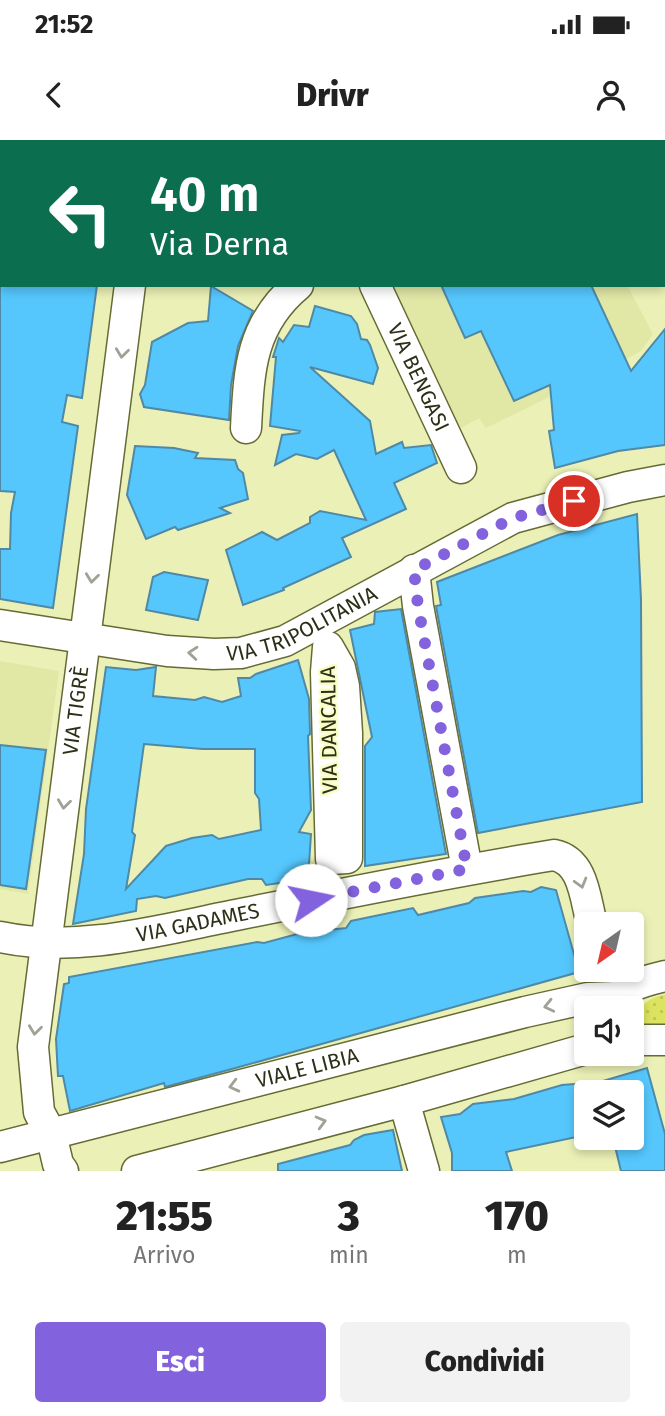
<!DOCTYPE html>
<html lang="it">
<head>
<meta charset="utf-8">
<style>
	:root { --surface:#fff; --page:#f2f2f2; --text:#222; --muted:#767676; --accent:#8362dd }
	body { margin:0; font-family:"Fira Sans",sans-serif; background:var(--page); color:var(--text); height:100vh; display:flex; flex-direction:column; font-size:26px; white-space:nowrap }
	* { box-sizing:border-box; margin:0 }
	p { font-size:23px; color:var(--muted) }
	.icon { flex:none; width:38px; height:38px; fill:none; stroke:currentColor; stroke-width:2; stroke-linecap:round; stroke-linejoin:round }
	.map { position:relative; height:1031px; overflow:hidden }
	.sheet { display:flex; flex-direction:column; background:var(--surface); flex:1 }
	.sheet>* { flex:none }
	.top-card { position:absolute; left:0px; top:0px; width:665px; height:147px; box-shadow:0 4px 10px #0003; background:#0b6e4f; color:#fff; overflow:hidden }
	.needle { width:46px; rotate:214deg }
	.fabs { position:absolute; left:574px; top:772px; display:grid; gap:14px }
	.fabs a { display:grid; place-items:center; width:70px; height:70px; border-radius:7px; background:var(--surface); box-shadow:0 4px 10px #0003; font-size:35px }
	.pin { position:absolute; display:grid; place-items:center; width:60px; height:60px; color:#fff; margin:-30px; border:4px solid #fff; border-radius:50%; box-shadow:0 2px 7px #0007 }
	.me { position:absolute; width:77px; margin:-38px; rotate:79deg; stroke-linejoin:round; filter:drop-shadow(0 0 5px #0008) }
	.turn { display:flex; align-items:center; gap:24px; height:147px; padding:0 35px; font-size:32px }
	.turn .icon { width:91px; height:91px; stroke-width:2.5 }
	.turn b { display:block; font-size:49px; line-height:60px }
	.eta { display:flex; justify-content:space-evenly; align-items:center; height:119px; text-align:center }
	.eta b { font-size:42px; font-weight:800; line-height:49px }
	.primary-button { display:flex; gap:14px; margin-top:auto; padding:14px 35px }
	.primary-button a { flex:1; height:80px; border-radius:7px; background:var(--accent); color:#fff; font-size:28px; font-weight:800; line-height:80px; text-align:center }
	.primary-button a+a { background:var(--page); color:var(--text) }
	.status { display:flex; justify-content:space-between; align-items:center; height:49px; padding:0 35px; background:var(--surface); direction:ltr }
	.status svg { height:19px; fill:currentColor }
	header { display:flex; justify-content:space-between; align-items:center; height:91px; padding:0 35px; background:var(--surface); font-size:32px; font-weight:800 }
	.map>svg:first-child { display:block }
	.built { fill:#e1e7a5 }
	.grass { fill:url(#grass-dots) }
	.building { fill:#55c7fd; stroke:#4f89a7; stroke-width:2; fill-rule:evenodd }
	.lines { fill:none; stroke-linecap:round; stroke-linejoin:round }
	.minor-casing { stroke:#666a34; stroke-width:33 }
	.minor { stroke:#fff; stroke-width:30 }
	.oneway { stroke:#a1a197 }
	.route { stroke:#8362dd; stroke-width:12; stroke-dasharray:0 21.6 }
	.labels { text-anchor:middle; stroke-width:5; stroke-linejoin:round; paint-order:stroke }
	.street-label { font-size:21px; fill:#2e2f18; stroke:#f8fec3 }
</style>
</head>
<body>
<div class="status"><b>21:52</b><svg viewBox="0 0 49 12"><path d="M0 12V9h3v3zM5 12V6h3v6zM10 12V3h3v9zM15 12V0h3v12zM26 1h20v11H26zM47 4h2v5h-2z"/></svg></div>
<header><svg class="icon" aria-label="back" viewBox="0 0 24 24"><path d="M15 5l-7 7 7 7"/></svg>Drivr<svg class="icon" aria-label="person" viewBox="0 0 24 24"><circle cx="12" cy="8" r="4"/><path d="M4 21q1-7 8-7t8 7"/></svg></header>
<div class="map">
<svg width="665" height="1031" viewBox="0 0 665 1031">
	<defs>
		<pattern id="grass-dots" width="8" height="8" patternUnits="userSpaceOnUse" patternTransform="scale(1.75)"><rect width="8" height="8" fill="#dce45f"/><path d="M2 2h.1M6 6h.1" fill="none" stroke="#bdc452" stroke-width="1.8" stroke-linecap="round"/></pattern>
	</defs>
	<rect width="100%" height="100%" fill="#ebf1b6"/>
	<g class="built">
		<path d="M327 0H579L327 2Z"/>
		<path d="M393 145H627L653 194 641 211 621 222 486 288 479 278 459 289Z"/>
		<path d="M0 521 59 531 28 754 0 749Z"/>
	</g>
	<path class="grass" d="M665 855V884C655 885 645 887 638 880L637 871C644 862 654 856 665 855Z"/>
	<g class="building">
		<path d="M0 145H97L82 258 67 255 62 282 78 286 53 468 0 459V409H10L11 373 15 352 0 351Z"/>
		<path d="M441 145H591L631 231 665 189V305L618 311 555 328 549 291 554 290 550 245 514 261 481 191 465 198Z"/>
		<path d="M211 146 253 171 238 206 231 245 229 280 144 267 140 254 145 245 152 202 188 183 208 181Z"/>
		<path d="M315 166 351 176 357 184 361 199 367 200 370 205 378 228 373 244 310 227 370 281 376 314 402 302 404 308 431 305 437 323 394 343 406 369 342 398 351 417 283 448 284 450 243 465 226 410 262 392 277 400 310 383V377L320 371 366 380 334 310 317 319 296 314 275 325 282 295 299 293 300 291 270 286 276 217H273L279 198 283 202 294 185 309 187Z"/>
		<path d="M135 306 174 308 198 313 195 318 235 320 238 329 243 333 248 359 220 368 230 373 178 390 175 387 146 399 127 355Z"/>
		<path d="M637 374 641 460 642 662 478 693 436 466 441 465 437 442 558 395Z"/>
		<path d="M164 432 208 440 198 480 146 470 153 437Z"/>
		<path d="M401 469 446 714 365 726V606L372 597 350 490 374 484 375 472Z"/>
		<path d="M298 520 309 559 310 594 308 596 311 670 299 692 311 694 308 739 301 743 294 741 266 745 262 739H248L165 758 156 756 137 759 136 771 73 784 84 714 86 669 106 527 136 530 156 527 153 556 195 560 204 557 222 562 241 556 238 538H250L256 534ZM144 604 202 609H255V653L259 659 261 690 219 699 212 695 192 698 166 706 126 749 135 695 132 692Z"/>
		<path d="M0 605 46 610 26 749 0 745Z"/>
		<path d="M541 747 556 750 579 832 232 929 165 947 164 943 70 971 63 936H58L56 899 64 844 69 843V837L257 802 264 803 301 793 346 788 351 781 413 768 418 775 469 763 475 758 523 751 531 752Z"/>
		<path d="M647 928 665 994V1031H621L613 998H632V952H586V995L506 1012 512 1031H452V1013L441 977 460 974 473 964 514 959 562 945 586 943V946Z"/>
		<path d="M393 990 402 1031H278V1024L350 1005 354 1000 364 995Z"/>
	</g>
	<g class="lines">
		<g class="minor-casing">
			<g id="minor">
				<path d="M309 0 310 2"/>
				<path d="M166 2 167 0"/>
				<path d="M0 104H2"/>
				<path id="s1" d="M375 145 461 328"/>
				<path d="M246 288C249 231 250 185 298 145"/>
				<path d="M414 430 418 466 467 729"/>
				<path id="s2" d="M0 485 167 511 214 514 241 513 285 501 513 378 628 347 665 340"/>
				<path d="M328 507 340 528 344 546 347 593V718L331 719 326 532Z"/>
				<path id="s3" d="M0 797C79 814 163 789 241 774 345 753 449 732 554 715 584 721 585 759 592 784"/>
				<path d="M612 868C619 846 645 841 665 836"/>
				<path d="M632 900H665"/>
				<path d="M404 961 424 1031"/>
				<path id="s4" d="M0 1007 525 872 588 858 616 857"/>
				<path id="s5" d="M63 1031 58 1024 51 994 39 972 33 907 130 145"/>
				<path d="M137 1031 404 961 586 909"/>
			</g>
		</g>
		<use href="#minor" class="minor"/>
	</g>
	<defs><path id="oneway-chevron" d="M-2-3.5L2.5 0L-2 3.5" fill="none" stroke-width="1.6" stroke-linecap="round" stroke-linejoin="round" transform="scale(1.75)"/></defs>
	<g class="oneway">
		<use href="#oneway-chevron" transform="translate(122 213) rotate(97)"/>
		<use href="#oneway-chevron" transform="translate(92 438) rotate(97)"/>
		<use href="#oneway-chevron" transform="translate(193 513) rotate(-175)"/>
		<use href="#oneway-chevron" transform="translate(64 664) rotate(97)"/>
		<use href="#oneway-chevron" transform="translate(581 743) rotate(74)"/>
		<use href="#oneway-chevron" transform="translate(549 866) rotate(167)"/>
		<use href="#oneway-chevron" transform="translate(35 890) rotate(97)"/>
		<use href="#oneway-chevron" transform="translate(234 946) rotate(166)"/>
		<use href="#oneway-chevron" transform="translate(321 982) rotate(-15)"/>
	</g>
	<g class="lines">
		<path class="route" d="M311 760 467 729 418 466 414 430 513 378 574 361"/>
	</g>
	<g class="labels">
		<g class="street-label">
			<text dy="7" stroke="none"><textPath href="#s1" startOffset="102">VIA BENGASI</textPath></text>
			<text dy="7" stroke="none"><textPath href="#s2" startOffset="310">VIA TRIPOLITANIA</textPath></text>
			<text dy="7" stroke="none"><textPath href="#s5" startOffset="469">VIA TIGRÈ</textPath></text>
			<text transform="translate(329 590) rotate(-91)" y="7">VIA DANCALIA</text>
			<text dy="7" stroke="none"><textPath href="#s3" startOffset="200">VIA GADAMES</textPath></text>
			<text dy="7" stroke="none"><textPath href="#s4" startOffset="317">VIALE LIBIA</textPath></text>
		</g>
	</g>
</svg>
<div class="fabs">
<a><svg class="needle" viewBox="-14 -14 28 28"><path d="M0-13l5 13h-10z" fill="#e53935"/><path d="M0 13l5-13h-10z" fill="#767676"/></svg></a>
<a><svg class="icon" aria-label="sound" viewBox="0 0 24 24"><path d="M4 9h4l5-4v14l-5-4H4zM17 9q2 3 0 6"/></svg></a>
<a><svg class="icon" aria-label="layers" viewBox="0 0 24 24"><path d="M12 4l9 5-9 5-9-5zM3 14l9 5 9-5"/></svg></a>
</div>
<div class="pin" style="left:574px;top:361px;background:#d93025"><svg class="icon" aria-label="arrive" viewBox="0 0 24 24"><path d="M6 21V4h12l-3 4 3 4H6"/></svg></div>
<svg class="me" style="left:311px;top:760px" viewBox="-20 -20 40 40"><circle r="19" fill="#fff"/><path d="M0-13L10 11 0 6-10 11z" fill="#8362dd"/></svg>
<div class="top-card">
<div class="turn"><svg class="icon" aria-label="left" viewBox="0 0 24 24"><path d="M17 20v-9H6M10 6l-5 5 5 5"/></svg><div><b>40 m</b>Via Derna</div></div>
</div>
</div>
<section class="sheet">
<div class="eta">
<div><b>21:55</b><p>Arrivo</p></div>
<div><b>3</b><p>min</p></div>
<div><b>170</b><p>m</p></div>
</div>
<div class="primary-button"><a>Esci</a><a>Condividi</a></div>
</section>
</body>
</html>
